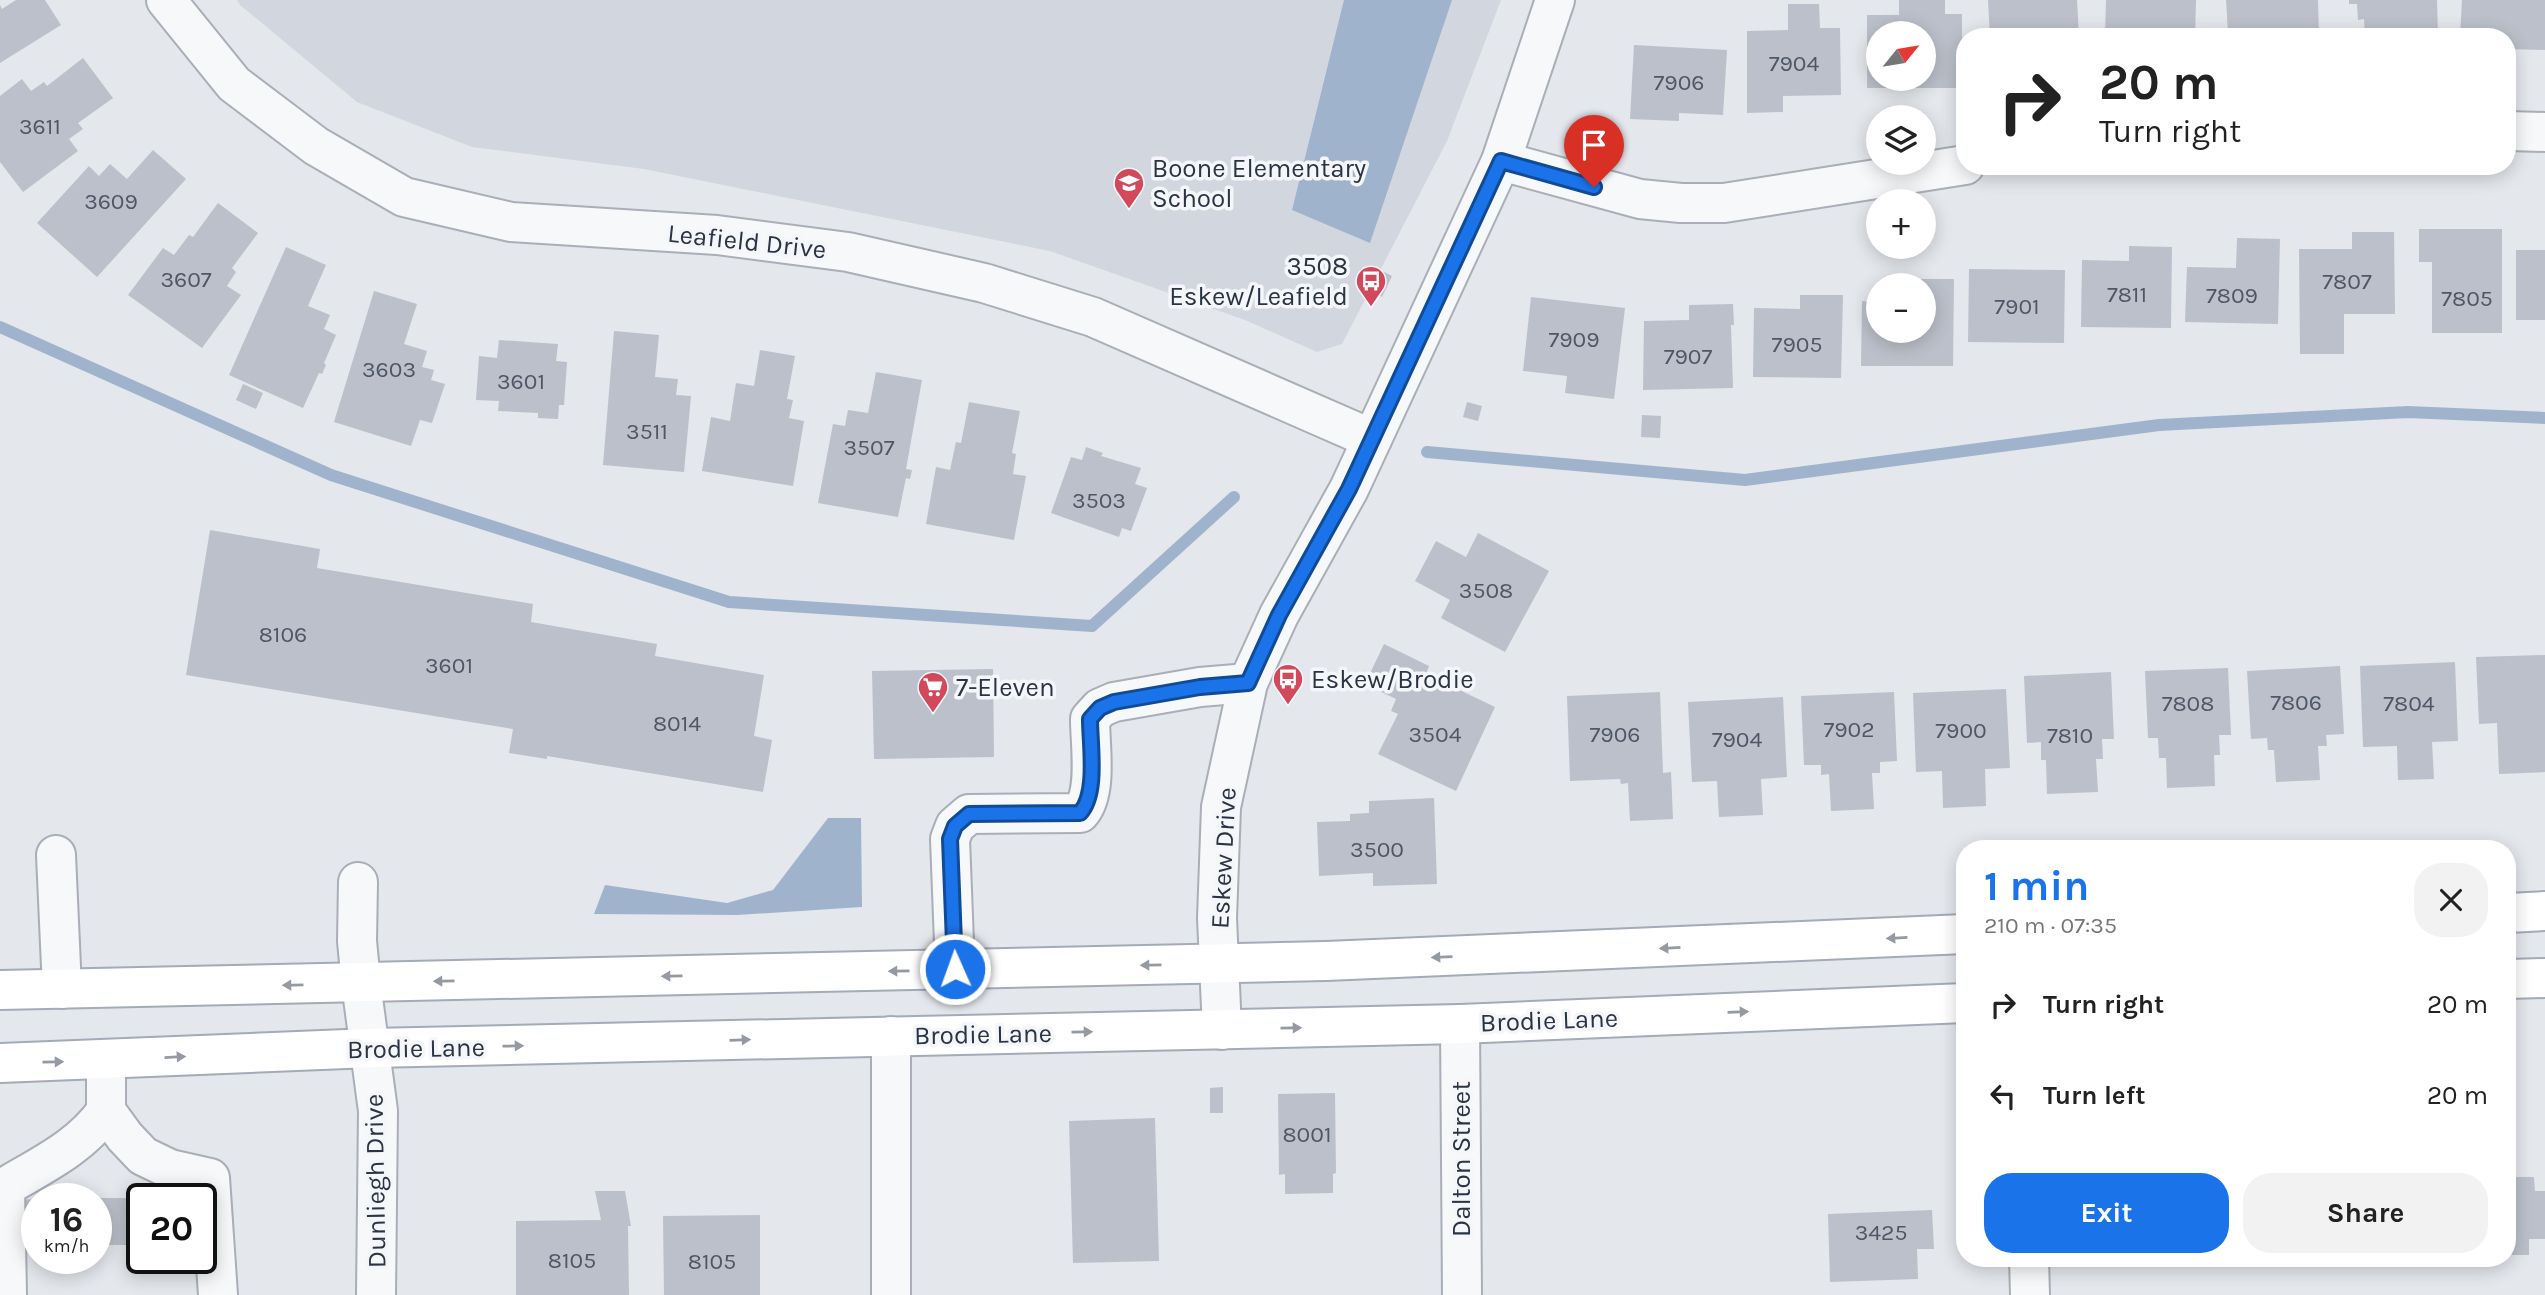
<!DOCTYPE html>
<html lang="en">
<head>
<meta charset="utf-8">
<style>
	:root { --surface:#fff; --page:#f2f2f2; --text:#222; --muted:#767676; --accent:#1a73e8 }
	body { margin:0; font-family:Karla,sans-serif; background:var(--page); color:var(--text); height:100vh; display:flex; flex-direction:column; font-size:26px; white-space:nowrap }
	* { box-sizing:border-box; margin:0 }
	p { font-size:23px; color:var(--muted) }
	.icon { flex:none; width:38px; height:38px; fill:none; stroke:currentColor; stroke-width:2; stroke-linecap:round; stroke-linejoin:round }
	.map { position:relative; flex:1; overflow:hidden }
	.drawer { position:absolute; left:1956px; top:840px; width:560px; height:427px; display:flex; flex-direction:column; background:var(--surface); border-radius:28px; box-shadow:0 4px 18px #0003 }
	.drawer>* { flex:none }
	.banner { position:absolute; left:1956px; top:28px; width:560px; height:147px; border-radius:28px; box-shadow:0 4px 18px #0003; background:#fff; color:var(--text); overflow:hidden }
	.needle { width:46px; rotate:60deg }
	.tools { position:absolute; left:1866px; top:21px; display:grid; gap:14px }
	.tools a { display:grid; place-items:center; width:70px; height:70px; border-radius:50%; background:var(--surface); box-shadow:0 4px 18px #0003; font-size:35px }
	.speed { position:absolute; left:21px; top:1183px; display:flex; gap:14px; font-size:35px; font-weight:700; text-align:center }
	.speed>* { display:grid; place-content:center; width:91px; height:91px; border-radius:50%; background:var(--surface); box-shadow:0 4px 18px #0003; line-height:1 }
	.speed small { font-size:18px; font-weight:400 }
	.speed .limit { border:4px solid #111; border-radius:10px; background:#fff; color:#111 }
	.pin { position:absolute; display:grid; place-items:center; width:60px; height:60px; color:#fff; margin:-72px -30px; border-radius:50% 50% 50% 0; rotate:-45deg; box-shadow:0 0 7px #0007 }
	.pin .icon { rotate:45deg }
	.me { position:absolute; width:77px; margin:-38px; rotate:358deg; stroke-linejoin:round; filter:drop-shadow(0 0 5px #0008) }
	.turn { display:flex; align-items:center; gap:24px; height:147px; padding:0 28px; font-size:32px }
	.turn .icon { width:91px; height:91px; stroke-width:2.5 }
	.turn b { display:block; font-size:49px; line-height:60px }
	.round { display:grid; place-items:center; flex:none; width:74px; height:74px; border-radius:28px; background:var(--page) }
	.summary { display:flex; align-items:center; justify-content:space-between; height:119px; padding:0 28px }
	h1 { font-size:42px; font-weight:700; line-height:52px; color:var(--accent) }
	.action { display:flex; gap:14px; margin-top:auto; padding:14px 28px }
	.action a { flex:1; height:80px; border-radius:28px; background:var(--accent); color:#fff; font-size:28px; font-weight:700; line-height:80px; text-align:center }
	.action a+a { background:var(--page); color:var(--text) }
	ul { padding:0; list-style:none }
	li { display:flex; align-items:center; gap:21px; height:91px; padding:0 28px }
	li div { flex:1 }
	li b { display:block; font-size:26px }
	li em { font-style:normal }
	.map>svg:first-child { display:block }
	.built { fill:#d2d6de }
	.water { fill:#9fb4cc }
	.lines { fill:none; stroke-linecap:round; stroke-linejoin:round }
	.stream { stroke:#9fb4cc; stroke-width:12 }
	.building { fill:#bbc0ca; fill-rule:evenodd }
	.minor-casing { stroke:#a9aeb7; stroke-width:42 }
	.major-casing { stroke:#a3abb8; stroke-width:42 }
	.minor { stroke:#f7f8fa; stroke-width:38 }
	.major { stroke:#fff; stroke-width:38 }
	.oneway { fill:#959aa2 }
	.route-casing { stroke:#114b97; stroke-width:18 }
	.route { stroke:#1a73e8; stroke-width:12 }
	.labels { text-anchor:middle; stroke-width:7; stroke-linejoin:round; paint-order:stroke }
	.number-label { font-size:23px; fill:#4f5766 }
	.poi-label { font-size:26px; fill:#2b3445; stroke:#f4f6f9; text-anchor:start }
	.street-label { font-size:26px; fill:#2b3445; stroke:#f4f6f9 }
</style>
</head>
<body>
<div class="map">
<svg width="2545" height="1295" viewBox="0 0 2545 1295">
	<rect width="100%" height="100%" fill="#e4e7ec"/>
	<path class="built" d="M237 0H1501L1447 141 1342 344 1317 352 1245 320 1050 251 644 169 472 147 357 102 240 5Z"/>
	<g class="water">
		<path d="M1344 0H1452L1370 243 1292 210Z"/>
		<path d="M828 818H861L862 907 737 915 594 914 605 885 727 903 773 890Z"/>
	</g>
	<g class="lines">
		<g class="stream">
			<path d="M0 327 331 475 729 602 1092 626 1234 497"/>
			<path d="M1427 452 1745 480 2159 425 2408 412 2545 418"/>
		</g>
	</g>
	<g class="building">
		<path d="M16 0H45L61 25 0 63V5L2 9Z"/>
		<path d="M1899 0H1945V14H1962V88H1867V15H1899ZM1878 33H1923V79H1878Z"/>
		<path d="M1988 0H2077L2079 37H1990Z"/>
		<path d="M2106 0H2196L2195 37H2105Z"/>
		<path d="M2226 0H2318L2319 37H2283L2282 30 2228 32Z"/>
		<path d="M2349 0H2437L2438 37H2365L2364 19 2358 20 2357 4H2349Z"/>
		<path d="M2462 0H2545V50L2508 49V37H2460Z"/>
		<path d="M1788 4H1819L1820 28H1840L1841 95 1783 96V112L1747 113V31L1788 30Z"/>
		<path d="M1634 45 1727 50 1723 115 1679 113V121L1630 119Z"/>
		<path d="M83 58 113 98 78 123 83 129 69 139 78 151 23 192 0 162V96L22 79 31 91 44 82 47 86Z"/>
		<path d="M153 150 186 179 97 277 37 223 89 166 99 176 110 164 127 179Z"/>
		<path d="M218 203 258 233 232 268 236 272 227 286 241 295 202 348 128 295 163 248 174 255 189 235 193 237Z"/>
		<path d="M2419 229H2502V333H2432V262H2419Z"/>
		<path d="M2352 232H2394L2395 314H2344V354H2300L2299 249H2352Z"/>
		<path d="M2237 238 2280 239 2278 324 2185 322 2187 267 2236 268Z"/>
		<path d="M2129 246 2172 247 2171 328 2081 327 2082 260 2129 261Z"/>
		<path d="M286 247 326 265 308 306 330 315 324 329 336 335 324 363 326 365 322 374 319 373 303 408 229 375Z"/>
		<rect x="2516" y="250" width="29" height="70"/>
		<path d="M1969 269 2065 270 2064 343 1968 342Z"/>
		<path d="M1384 272 1392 276 1382 297 1374 292Z"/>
		<path d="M1912 279H1954L1953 366H1861L1862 301 1878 302V331H1923V285H1912Z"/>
		<path d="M374 291 417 304 404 344 427 351 422 367 434 370 431 380 445 384 432 423 420 420 411 446 334 422Z"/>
		<path d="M1800 295H1843L1841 378 1753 377 1754 308 1800 309Z"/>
		<path d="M1531 297 1625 308 1614 399 1565 393 1567 376 1523 371Z"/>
		<path d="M1733 304 1734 325H1731L1733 388 1643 390 1644 321 1689 320V305Z"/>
		<path d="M614 331 659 335 655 377 678 379 676 395 691 396 684 472 603 465Z"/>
		<path d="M499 340 558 344 556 361 567 362 564 405H559L558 419 538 418V413L498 411 499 401 476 400 479 356 497 358Z"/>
		<path d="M760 350 795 356 787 399 793 400 789 418 804 421 793 486 702 471 711 417 730 421 736 383 754 386Z"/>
		<path d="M876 372 922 380 906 469 912 470 910 479 906 478 898 517 818 503 833 424 845 426 848 410 868 413Z"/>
		<path d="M243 384 263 393 256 409 236 400Z"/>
		<path d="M969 402 1020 411 1012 453 1016 454 1013 474 1026 476 1014 540 926 524 936 467 950 470 956 442 961 443Z"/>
		<path d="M1467 402 1482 406 1478 421 1463 417Z"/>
		<path d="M1642 415 1661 416 1660 438 1641 437Z"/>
		<path d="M1086 447 1103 453 1101 456 1141 468 1135 484 1147 488 1131 531 1122 528 1119 537 1051 513 1071 457 1082 460Z"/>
		<path d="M210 530 320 549 317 568 533 604 531 622 657 644 655 656 764 675 754 736 772 740 763 792 547 756V759L509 753 513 729 186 675Z"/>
		<path d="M1478 533 1549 571 1505 652 1441 618 1450 600 1415 581 1436 541 1466 557Z"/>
		<path d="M1384 644 1429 666 1426 674 1495 707 1456 791 1378 754 1398 714 1391 711 1396 699 1365 684Z"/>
		<path d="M2545 655V772L2499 774 2497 723 2479 724 2476 657Z"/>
		<path d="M2455 662 2458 741 2432 742 2434 779 2398 780 2397 746 2363 747 2360 666Z"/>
		<path d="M2340 666 2344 734 2326 735 2327 746H2318L2320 780 2276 782 2274 750H2268L2267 738 2251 739 2247 671Z"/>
		<path d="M2228 668 2231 735H2219L2220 755H2214L2215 786 2167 788 2166 758H2159L2158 738H2148L2145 671Z"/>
		<path d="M993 669 994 757 874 759 872 671Z"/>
		<path d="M2111 672 2114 739H2102L2103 759H2096L2098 792 2047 794 2046 760H2041V742L2027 743 2024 676Z"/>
		<path d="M2006 689 2010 768 1985 769 1986 806 1943 808 1942 771 1916 772 1913 693Z"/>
		<path d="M1660 692 1663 773 1671 772 1673 819 1630 821 1628 783 1621 784 1620 779 1570 781 1567 696Z"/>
		<path d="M1894 692 1897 761 1880 762V773H1872L1874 809 1831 811 1829 774 1821 775V765H1804L1801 696Z"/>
		<path d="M1783 697 1787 777 1761 779 1763 815 1719 817 1717 781 1692 782 1688 702Z"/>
		<path d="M1434 798 1437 884 1373 886V873L1319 876 1317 822 1350 821V814L1369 813V801Z"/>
		<path d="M1223 1087V1113H1210V1088Z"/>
		<path d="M1335 1093 1336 1173 1333 1174V1193L1285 1194V1174L1279 1175 1278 1094Z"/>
		<path d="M1155 1118 1159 1261 1073 1263 1069 1121Z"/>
		<path d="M2508 1177H2534L2535 1191H2545V1239H2529V1255H2508Z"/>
		<path d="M595 1191H625L631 1226H628L629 1295H516V1221L601 1220Z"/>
		<rect x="96" y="1198" width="46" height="47"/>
		<path d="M37 1199V1246H18L17 1200Z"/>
		<path d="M1932 1210 1934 1249H1917L1918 1279 1830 1282 1828 1214Z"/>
		<path d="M760 1215V1295H664L663 1216Z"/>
	</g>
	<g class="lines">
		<g class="minor-casing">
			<g id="minor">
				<path d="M166 0 234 84 316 146 404 197 511 222 717 235 848 252 984 283 1093 317 1372 439"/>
				<path d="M2508 131 2545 132"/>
				<path d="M1501 161 1640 199 1681 203H1724L1965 165"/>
				<path d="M56 855 62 989"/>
				<path d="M358 882 357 941 361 983 378 1111 376 1295"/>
				<path d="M955 969 950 839 955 826 969 814 1080 813C1098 794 1090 745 1090 719L1100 708 1114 702 1200 687 1248 683"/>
				<path d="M1460 1024 1462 1295"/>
				<path d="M1222 1030 1217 918 1221 807 1248 683 1279 615 1349 489 1501 161 1555 0"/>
				<path d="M891 1036V1295"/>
				<path d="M106 1060V1111L125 1137 143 1156 170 1169 210 1178 218 1295"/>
				<path d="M2029 1258 2030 1295"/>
				<path d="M7 1295 5 1187C42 1165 81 1147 106 1111"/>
			</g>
		</g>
		<g class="major-casing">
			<g id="major">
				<path d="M2508 913 2545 911"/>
				<path d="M2508 979 2545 978"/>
				<path d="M0 990 1326 961 1965 934"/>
				<path d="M0 1063 371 1048 1460 1024 1965 1003"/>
			</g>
		</g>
		<use href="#minor" class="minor"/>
		<use href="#major" class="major"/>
	</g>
	<defs><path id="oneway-solid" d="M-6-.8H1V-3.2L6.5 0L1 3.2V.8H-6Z" transform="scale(1.75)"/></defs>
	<g class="oneway">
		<use href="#oneway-solid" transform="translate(1897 938) rotate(177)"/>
		<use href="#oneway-solid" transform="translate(1670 948) rotate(177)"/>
		<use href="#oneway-solid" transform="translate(1442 957) rotate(178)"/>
		<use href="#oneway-solid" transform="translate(1151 965) rotate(179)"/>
		<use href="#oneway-solid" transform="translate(899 971) rotate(179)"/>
		<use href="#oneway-solid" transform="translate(672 976) rotate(179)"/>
		<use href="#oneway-solid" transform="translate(444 981) rotate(179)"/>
		<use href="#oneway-solid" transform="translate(293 985) rotate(179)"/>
		<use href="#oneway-solid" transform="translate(1738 1012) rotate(-2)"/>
		<use href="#oneway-solid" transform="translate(1291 1028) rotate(-1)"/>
		<use href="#oneway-solid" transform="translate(1082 1032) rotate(-1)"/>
		<use href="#oneway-solid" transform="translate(740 1040) rotate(-2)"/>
		<use href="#oneway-solid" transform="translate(513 1046) rotate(-1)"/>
		<use href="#oneway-solid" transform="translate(175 1057) rotate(-3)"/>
		<use href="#oneway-solid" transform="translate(53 1062) rotate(-1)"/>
	</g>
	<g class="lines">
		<g class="route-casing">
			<path id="route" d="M955 969 950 839 955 826 969 814 1080 813C1098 794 1090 745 1090 719L1100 708 1114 702 1200 687 1248 683 1279 615 1349 489 1501 161 1594 187"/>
		</g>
		<use href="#route" class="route"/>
	</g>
	<defs>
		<g id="school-pin" transform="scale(1.575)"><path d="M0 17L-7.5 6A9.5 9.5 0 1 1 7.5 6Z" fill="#d1495b" stroke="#f4f6f9"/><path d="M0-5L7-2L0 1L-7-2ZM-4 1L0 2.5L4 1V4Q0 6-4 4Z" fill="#fff"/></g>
		<g id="bus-pin" transform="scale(1.575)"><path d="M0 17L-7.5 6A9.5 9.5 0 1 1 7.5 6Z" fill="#d1495b" stroke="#f4f6f9"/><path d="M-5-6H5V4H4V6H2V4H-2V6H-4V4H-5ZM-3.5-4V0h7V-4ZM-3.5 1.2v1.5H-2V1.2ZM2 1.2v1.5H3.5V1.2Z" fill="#fff"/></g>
		<g id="supermarket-pin" transform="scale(1.575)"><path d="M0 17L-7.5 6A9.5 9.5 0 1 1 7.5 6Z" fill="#d1495b" stroke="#f4f6f9"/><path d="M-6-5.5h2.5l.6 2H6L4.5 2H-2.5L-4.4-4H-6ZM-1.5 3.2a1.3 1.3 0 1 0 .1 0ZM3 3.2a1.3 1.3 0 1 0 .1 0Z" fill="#fff"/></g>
	</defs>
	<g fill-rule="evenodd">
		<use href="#school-pin" x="1129" y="183"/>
		<use href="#bus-pin" x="1371" y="281"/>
		<use href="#bus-pin" x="1288" y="679"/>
		<use href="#supermarket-pin" x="933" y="687"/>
	</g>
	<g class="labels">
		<g class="number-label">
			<text x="1794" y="71">7904</text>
			<text x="1679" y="90">7906</text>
			<text x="40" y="134">3611</text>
			<text x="111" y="209">3609</text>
			<text x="186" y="287">3607</text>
			<text x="2347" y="289">7807</text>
			<text x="2127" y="302">7811</text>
			<text x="2232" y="303">7809</text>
			<text x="2467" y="306">7805</text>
			<text x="2017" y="314">7901</text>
			<text x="1574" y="347">7909</text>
			<text x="1797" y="352">7905</text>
			<text x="1688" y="364">7907</text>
			<text x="389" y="377">3603</text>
			<text x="521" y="389">3601</text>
			<text x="647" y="439">3511</text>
			<text x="869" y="455">3507</text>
			<text x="1099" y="508">3503</text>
			<text x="1486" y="598">3508</text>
			<text x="283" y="642">8106</text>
			<text x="449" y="673">3601</text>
			<text x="2296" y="710">7806</text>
			<text x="2188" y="711">7808</text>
			<text x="2409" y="711">7804</text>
			<text x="677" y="731">8014</text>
			<text x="1849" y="737">7902</text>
			<text x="1961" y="738">7900</text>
			<text x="1435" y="742">3504</text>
			<text x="1615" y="742">7906</text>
			<text x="2070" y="743">7810</text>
			<text x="1737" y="747">7904</text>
			<text x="1377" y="857">3500</text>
			<text x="1307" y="1142">8001</text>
			<text x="1881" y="1240">3425</text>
			<text x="572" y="1268">8105</text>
			<text x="712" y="1269">8105</text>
		</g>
		<g class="poi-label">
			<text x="1152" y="177">Boone Elementary<tspan x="1152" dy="30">School</tspan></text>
			<text x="1348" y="275" text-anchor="end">3508<tspan x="1348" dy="30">Eskew/Leafield</tspan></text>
			<text x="1311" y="688">Eskew/Brodie</text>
			<text x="956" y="696">7-Eleven</text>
		</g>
		<g class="street-label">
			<text transform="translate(747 241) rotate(6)" y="9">Leafield Drive</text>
			<text transform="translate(1223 858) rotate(-87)" y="9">Eskew Drive</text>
			<text transform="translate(1549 1020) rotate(-2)" y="9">Brodie Lane</text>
			<text transform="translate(983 1034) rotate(-1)" y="9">Brodie Lane</text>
			<text transform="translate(416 1048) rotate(-1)" y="9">Brodie Lane</text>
			<text transform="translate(1461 1159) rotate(-90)" y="9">Dalton Street</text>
			<text transform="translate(375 1181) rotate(-91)" y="9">Dunliegh Drive</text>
		</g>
	</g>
</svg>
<div class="tools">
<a><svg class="needle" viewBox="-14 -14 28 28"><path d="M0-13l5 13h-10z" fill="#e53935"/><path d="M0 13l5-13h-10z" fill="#767676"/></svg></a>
<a><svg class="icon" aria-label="layers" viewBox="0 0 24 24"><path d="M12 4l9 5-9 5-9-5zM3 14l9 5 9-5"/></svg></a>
<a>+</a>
<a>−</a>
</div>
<div class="speed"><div>16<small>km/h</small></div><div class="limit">20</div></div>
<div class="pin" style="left:1594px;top:187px;background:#d93025"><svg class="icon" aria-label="arrive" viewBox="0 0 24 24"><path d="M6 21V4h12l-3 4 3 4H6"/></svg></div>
<svg class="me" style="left:955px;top:969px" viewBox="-20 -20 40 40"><circle r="17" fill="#1a73e8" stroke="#fff" stroke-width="3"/><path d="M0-11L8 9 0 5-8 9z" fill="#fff"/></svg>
<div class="banner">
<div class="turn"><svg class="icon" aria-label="right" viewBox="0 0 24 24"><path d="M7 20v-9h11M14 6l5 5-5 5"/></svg><div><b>20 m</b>Turn right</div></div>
</div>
<section class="drawer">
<div class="summary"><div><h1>1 min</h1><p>210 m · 07:35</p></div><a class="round"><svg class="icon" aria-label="close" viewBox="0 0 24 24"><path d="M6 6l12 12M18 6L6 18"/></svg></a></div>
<ul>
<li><svg class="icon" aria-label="right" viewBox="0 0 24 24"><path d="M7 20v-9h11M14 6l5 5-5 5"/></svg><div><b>Turn right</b></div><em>20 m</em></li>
<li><svg class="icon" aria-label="left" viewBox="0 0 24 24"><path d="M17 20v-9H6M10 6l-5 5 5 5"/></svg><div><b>Turn left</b></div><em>20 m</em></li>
</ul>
<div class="action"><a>Exit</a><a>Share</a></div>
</section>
</div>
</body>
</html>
